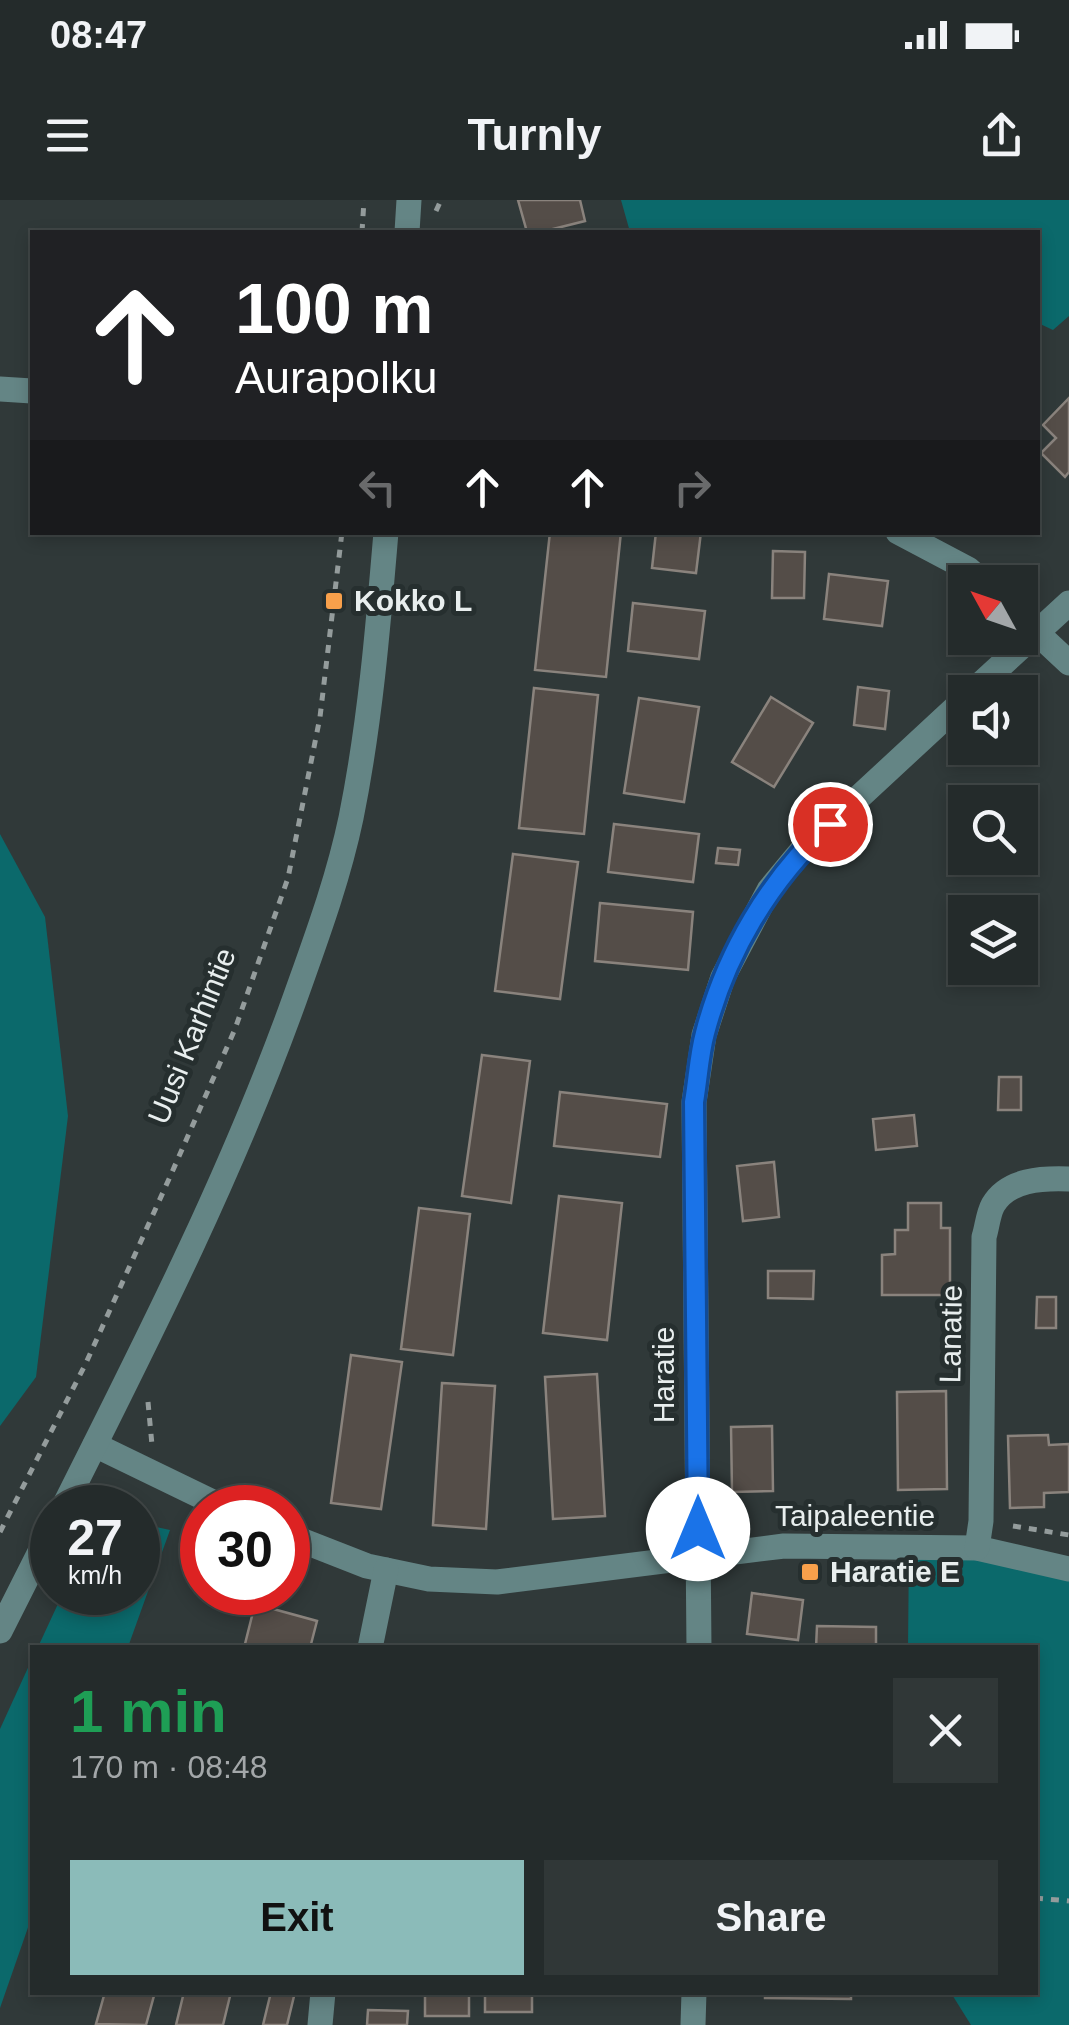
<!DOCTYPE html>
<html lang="en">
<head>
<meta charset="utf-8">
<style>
	:root { --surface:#242b2b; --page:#303737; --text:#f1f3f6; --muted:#a3a7a9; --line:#414747; --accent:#8bbbb9 }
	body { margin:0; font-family:Arial,sans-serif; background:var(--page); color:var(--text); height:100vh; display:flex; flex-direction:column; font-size:38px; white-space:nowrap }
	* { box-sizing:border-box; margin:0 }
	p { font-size:32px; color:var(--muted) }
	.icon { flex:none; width:55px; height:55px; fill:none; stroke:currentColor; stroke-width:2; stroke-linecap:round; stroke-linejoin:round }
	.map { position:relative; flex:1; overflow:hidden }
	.details { position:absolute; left:30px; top:1445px; width:1008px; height:350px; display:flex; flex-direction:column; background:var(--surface); border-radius:0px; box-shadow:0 5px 15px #0003,0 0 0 2px var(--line) }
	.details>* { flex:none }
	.hud { position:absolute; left:30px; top:30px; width:1010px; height:305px; border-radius:0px; box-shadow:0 5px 15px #0003,0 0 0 2px var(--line); background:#202124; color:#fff; overflow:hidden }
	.needle { width:65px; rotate:310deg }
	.buttons { position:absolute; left:948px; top:365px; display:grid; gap:20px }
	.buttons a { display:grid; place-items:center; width:90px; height:90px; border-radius:0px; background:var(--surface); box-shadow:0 5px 15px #0003,0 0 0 2px var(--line); font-size:50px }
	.speed { position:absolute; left:30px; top:1285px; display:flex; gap:20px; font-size:50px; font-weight:700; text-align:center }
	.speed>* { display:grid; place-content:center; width:130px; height:130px; border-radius:50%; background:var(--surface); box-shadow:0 5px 15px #0003,0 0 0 2px var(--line); line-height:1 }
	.speed small { font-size:25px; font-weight:400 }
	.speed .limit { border:15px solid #d22; background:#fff; color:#111 }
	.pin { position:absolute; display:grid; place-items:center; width:85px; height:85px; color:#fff; margin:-42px; border:5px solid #fff; border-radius:50%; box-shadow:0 2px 10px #0007 }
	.me { position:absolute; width:110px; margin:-55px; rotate:0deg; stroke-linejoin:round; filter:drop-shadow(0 0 8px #0008) }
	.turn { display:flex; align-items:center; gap:35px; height:210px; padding:0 40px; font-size:45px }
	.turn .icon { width:130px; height:130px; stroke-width:2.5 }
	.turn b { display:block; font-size:70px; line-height:85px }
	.lanes { display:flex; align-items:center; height:95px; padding:0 40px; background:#0003; justify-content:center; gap:50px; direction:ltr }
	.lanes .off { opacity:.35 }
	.round { display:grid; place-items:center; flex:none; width:105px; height:105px; border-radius:0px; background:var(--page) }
	.head { display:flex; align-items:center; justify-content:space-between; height:170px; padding:0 40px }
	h1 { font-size:60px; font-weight:700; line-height:75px; color:#1e9e55 }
	.cta { display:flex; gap:20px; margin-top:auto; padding:20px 40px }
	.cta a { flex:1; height:115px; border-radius:0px; background:var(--accent); color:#111; font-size:40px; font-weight:700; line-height:115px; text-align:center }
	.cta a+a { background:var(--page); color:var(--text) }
	.status { display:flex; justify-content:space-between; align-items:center; height:70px; padding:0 50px; background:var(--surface); direction:ltr }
	.status svg { height:28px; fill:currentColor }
	header { display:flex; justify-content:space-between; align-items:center; height:130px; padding:0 40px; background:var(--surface); font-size:45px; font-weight:700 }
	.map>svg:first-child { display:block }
	.green { fill:#0b696b }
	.building { fill:#544d48; stroke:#8a837d; stroke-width:2.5 }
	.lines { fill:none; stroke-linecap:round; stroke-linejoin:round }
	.path { stroke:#949c9c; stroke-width:5; stroke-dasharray:8 8; stroke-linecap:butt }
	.minor { stroke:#648585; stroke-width:25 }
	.route-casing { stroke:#114b97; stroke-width:25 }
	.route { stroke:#1a73e8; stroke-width:18 }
	.poi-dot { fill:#f8a04b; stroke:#262f2f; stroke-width:4 }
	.labels { text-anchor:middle; stroke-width:10; stroke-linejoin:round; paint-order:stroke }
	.poi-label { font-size:30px; font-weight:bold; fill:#e8eeee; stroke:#262f2f; text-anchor:start }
	.street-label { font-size:30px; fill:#e8eeee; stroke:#262f2f }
</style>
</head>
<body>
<div class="status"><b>08:47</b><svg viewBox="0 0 49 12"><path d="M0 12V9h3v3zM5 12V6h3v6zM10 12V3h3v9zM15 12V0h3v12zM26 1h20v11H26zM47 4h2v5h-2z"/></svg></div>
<header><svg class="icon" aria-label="menu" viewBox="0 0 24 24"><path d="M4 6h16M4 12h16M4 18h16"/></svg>Turnly<svg class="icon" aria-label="share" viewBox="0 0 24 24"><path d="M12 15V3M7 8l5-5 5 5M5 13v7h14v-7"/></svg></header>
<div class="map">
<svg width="1069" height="1825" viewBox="0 0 1069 1825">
	<rect width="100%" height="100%" fill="#303939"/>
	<g class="green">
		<path d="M621 0H1069V116L1053 130 1038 123V32H630Z"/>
		<path d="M0 634 45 717 68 916 36 1177 0 1226Z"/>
		<path d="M138 1323 170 1330 128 1447H38L63 1393 138 1392Z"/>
		<path d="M909 1347 1069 1369V1825H971L951 1793 1035 1792V1448H908Z"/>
		<path d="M32 1459V1716L0 1808V1529Z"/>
	</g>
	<g class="building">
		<path d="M518 0H580L585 21 541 32H527Z"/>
		<path d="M1069 198V272L1065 277 1041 253 1056 238 1043 225Z"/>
		<path d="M550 332H621L606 477 535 470Z"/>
		<path d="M656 332H701L696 373 652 368Z"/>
		<path d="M773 351 805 352 804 398H772Z"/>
		<path d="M829 374 888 381 882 426 824 419Z"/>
		<path d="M633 403 705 411 699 459 628 451Z"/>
		<path d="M858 487 889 491 885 529 854 525Z"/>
		<path d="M534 488 598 495 584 634 519 628Z"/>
		<path d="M771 497 813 523 774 587 732 562Z"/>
		<path d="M639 498 699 507 684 602 624 593Z"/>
		<path d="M614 624 699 634 693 682 608 672Z"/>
		<path d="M718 648 740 650 738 665 716 663Z"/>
		<path d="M513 654 578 662 560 799 495 791Z"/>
		<path d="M600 703 693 712 688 770 595 761Z"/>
		<path d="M482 855 530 861 511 1003 462 996Z"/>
		<path d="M999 877H1021V910H998Z"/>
		<path d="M560 892 667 904 660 957 554 946Z"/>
		<path d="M914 915 917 946 876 950 873 919Z"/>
		<path d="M774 962 779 1017 743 1021 737 966Z"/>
		<path d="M559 996 622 1003 607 1140 543 1133Z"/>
		<path d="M908 1003H941V1028H950V1095H882V1055L895 1054V1030H908Z"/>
		<path d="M419 1008 470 1014 453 1155 401 1149Z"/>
		<path d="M768 1071H814L813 1099 768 1098Z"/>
		<path d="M1037 1097H1056V1128H1036Z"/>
		<path d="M351 1155 402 1162 381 1309 331 1303Z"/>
		<path d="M597 1174 605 1316 553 1319 545 1177Z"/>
		<path d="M442 1183 495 1186 486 1329 433 1325Z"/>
		<path d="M946 1191 947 1289 898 1290 897 1192Z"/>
		<path d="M772 1226 773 1291 732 1292 731 1227Z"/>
		<path d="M1048 1235 1049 1245 1069 1244V1292L1044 1293V1307L1010 1308 1008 1236Z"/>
		<path d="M752 1393 803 1400 798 1440 747 1434Z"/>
		<path d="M255 1404 317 1421 310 1448H244Z"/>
		<path d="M817 1426 876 1427V1448H816Z"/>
		<path d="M105 1792H155L146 1825 96 1824Z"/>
		<path d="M184 1792H231L223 1825H176Z"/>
		<path d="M271 1792H295L287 1825H263Z"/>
		<rect x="425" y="1792" width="44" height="24"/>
		<rect x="485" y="1792" width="47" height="20"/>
		<path d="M765 1792H851V1799L765 1798Z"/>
		<path d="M368 1810 408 1811 407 1825H367Z"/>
	</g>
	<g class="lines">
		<g class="path">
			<path d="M436 11 441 0"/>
			<path d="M362 32 364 0"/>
			<path d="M148 1202 152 1245"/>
			<path d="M244 1288 289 1307"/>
			<path d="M1013 1326 1069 1335"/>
			<path d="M0 1332 86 1163 169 979 235 829 288 678 320 517 342 332"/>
			<path d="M1035 1698 1069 1701"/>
		</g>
		<g class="minor">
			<path d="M407 32 409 0"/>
			<path d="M0 189 32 191"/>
			<path d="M898 332 968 369 983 382"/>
			<path d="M1020 417 1069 463"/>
			<path d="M972 492 1069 403"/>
			<path d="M95 1245 225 1308"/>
			<path d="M63 1308C147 1141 232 974 295 798 316 739 338 680 351 618 370 524 378 428 386 332"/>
			<path d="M288 1335 367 1366 429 1379 497 1382 784 1346 977 1348 1069 1369"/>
			<path d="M977 1348 981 1321 984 1037C987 1028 988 1014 993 1005 1008 979 1043 978 1069 979"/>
			<path d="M0 1431 52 1328"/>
			<path d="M370 1448 386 1370"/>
			<path d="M699 1448 694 902 704 835 723 777 769 690 803 649 965 499"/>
			<path d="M320 1825 323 1792"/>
			<path d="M693 1825 694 1792"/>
		</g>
	</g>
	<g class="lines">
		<g class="route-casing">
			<path id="route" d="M698 1329 694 902C698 879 699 855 705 833 726 753 769 680 830 624"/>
		</g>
		<use href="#route" class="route"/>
	</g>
	<g class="poi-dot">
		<rect x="324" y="391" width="20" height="20" rx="5"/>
		<rect x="800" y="1362" width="20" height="20" rx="5"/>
	</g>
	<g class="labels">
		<g class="poi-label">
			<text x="354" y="411">Kokko L</text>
			<text x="830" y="1382">Haratie E</text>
		</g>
		<g class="street-label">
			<text transform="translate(192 836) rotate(-68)" y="10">Uusi Karhintie</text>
			<text transform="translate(951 1134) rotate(-89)" y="10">Lanatie</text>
			<text transform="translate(664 1175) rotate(-90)" y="10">Haratie</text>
			<text x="855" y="1326">Taipaleentie</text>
		</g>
	</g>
</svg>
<div class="buttons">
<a><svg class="needle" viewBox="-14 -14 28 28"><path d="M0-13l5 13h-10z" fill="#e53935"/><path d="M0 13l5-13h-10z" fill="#a3a7a9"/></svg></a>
<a><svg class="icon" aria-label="sound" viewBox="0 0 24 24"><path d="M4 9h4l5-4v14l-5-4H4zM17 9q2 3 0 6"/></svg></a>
<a><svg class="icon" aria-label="search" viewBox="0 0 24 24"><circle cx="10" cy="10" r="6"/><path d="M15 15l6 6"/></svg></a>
<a><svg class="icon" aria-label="layers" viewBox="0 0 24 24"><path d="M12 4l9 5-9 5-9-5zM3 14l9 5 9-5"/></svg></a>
</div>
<div class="speed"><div>27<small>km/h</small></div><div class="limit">30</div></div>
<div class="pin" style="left:830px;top:624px;background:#d93025"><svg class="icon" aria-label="arrive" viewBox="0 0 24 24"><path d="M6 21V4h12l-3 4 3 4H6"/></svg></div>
<svg class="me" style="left:698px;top:1329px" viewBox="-20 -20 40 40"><circle r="19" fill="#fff"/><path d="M0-13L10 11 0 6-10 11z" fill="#1a73e8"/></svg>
<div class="hud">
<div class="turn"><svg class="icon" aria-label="ahead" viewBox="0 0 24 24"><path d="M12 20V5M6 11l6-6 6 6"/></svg><div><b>100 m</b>Aurapolku</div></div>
<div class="lanes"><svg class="icon off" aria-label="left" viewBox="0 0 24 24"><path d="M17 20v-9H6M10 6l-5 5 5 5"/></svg><svg class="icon" aria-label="ahead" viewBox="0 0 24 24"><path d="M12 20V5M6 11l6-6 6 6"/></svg><svg class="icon" aria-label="ahead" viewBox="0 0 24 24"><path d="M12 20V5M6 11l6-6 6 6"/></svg><svg class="icon off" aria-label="right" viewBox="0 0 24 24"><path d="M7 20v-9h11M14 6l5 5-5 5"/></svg></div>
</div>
<section class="details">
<div class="head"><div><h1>1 min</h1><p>170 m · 08:48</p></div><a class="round"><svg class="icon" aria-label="close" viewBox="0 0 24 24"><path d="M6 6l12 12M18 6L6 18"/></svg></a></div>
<div class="cta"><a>Exit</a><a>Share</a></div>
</section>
</div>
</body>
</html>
